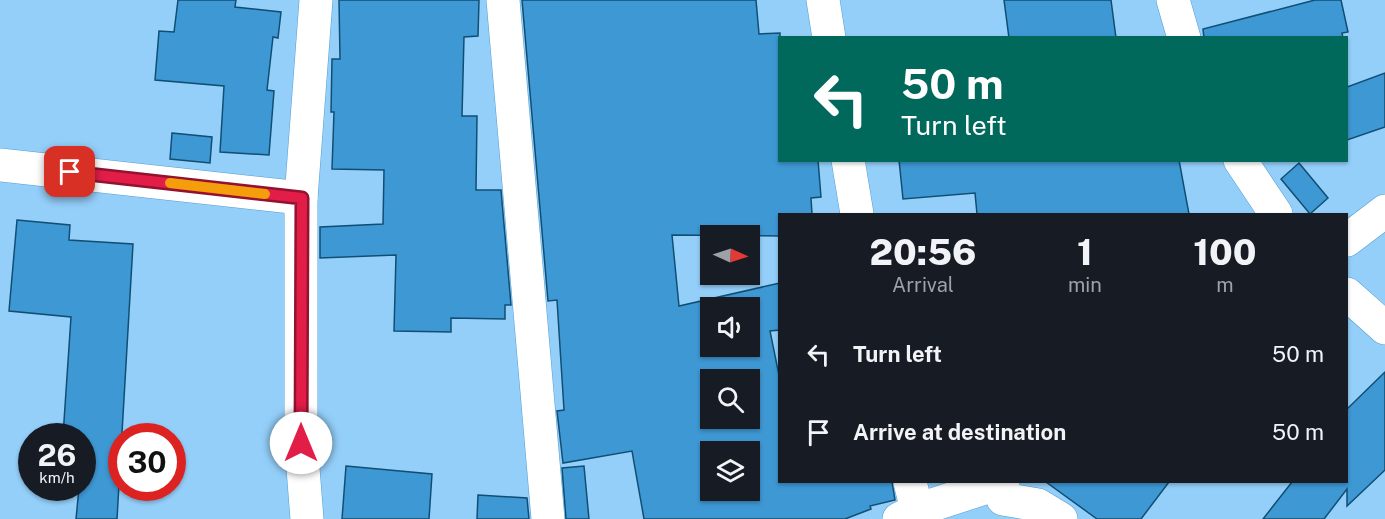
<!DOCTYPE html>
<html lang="en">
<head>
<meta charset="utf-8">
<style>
	:root { --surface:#171b24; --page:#20242c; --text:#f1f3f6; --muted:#9ea1a6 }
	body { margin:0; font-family:"Public Sans",sans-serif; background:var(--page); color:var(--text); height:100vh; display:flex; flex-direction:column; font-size:22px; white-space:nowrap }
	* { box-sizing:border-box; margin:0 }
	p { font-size:20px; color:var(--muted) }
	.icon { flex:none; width:33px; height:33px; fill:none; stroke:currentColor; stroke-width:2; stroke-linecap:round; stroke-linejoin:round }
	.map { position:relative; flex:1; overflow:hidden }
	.side { position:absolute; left:778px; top:213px; width:570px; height:270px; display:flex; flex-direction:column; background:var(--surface); border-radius:0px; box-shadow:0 2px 4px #0004 }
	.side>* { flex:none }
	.guide { position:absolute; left:778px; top:36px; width:570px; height:126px; border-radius:0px; box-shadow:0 2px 4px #0004; background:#00695c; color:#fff; overflow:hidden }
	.needle { width:39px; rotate:93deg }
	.fabs { position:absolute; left:700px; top:225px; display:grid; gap:12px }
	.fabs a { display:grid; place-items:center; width:60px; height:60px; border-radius:0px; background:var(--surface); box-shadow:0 2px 4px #0004; font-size:30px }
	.speed { position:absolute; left:18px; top:423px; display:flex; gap:12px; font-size:30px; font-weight:700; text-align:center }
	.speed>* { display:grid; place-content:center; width:78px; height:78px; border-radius:50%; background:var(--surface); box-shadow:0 2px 4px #0004; line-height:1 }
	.speed small { font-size:15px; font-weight:400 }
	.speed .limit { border:9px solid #d22; background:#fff; color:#111 }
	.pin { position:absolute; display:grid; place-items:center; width:51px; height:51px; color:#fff; margin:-26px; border-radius:12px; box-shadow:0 3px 9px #0006 }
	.me { position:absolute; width:66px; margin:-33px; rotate:0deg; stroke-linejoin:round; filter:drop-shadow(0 0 4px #0008) }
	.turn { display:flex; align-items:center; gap:21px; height:126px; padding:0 24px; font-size:27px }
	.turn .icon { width:78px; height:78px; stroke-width:2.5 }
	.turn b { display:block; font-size:42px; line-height:51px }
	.eta { display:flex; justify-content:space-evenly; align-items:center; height:102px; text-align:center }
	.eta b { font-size:36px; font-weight:800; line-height:42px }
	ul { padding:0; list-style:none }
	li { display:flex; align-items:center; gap:18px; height:78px; padding:0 24px }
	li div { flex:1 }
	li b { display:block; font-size:22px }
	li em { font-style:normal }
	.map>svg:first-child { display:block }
	.building { fill:#3e98d3; stroke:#114e73; stroke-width:1.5; fill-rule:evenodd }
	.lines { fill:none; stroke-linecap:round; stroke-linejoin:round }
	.minor-casing { stroke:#529dd1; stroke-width:34 }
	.minor { stroke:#fff; stroke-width:33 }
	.route-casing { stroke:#92132f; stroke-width:15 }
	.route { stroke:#e11d48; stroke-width:10 }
	.slow { stroke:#f59e0b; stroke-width:10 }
</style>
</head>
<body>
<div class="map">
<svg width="1385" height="519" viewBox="0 0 1385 519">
	<rect width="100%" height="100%" fill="#94cffa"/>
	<g class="building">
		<path d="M178 0H236L235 7 281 12 278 38 273 37 267 90 274 91 269 155 220 152 224 86 155 80 159 31 174 32Z"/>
		<path d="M339 0H479L478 36 464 37 462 116H477L476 190H501L511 305H505V319L451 318V332L394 331 396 255 320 258V227L383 224 384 170 332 169 334 112H331L332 59H340Z"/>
		<path d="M522 0H756L759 34 780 33V160H818L821 197 811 198 812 214H780V236L672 235 679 306 780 283V330L770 331 780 380V482H892L895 500 870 506 871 509 845 519H644L632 451 563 463 557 411 564 410 557 300 548 301ZM711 308H750V346H711ZM711 380H750V418H711ZM711 452H750V490H711Z"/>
		<path d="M1004 0H1111L1116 38H1009Z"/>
		<path d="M1315 0H1341L1348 32 1342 33 1343 38H1204L1203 29Z"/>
		<path d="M1385 73V127L1347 140V87Z"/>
		<path d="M172 133 212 137 210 163 170 159Z"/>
		<path d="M899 160H1179L1189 214H977L975 193 903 199Z"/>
		<path d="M1299 163 1328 198 1310 214 1281 179Z"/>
		<path d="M17 220 70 225 69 240 133 244 117 519H76L79 488H82V436H63L71 317 9 311Z"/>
		<path d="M1385 372V470L1347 506V489L1324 519H1263L1292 482H1347V409Z"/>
		<path d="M346 466 432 474 429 519H342Z"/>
		<path d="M584 466 589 519H566L562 468Z"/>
		<path d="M1046 482H1169L1141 519H1097Z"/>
		<path d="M478 495 527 498 529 519H477Z"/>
	</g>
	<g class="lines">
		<g class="minor-casing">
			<g id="minor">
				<path d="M503 0 548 519"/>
				<path d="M823 0 829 38"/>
				<path d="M1173 0 1184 38"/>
				<path d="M848 160 857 214"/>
				<path d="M1240 160 1276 214"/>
				<path d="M0 165 301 198"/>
				<path d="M1347 240 1385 211"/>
				<path d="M1347 294 1385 328"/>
				<path d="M910 482 917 510"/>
				<path d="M1003 499 1038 505 1061 519"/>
				<path d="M307 519 301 443V198L316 0"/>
				<path d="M899 519 917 510 1003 482"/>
			</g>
		</g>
		<use href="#minor" class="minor"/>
	</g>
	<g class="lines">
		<g class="route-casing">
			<path id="route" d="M70 172 302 198 301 443"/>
		</g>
		<use href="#route" class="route"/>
		<path class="slow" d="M170 183 265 194"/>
	</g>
</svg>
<div class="fabs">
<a><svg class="needle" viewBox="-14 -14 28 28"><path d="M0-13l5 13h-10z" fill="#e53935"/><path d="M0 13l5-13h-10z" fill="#9ea1a6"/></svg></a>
<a><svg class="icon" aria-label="sound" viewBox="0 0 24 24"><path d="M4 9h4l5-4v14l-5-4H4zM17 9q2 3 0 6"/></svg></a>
<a><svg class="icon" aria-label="search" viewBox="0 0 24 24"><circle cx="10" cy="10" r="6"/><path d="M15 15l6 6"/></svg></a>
<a><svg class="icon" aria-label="layers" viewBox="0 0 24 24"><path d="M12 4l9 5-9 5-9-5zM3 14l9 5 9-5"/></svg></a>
</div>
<div class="speed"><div>26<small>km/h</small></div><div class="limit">30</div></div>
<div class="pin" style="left:70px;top:172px;background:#d93025"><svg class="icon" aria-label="arrive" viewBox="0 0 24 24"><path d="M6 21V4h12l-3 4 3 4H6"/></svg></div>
<svg class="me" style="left:301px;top:443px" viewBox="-20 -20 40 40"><circle r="19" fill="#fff"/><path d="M0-13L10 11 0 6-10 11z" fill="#e11d48"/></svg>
<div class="guide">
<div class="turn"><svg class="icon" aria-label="left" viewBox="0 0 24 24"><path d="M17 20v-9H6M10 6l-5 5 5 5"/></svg><div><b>50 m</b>Turn left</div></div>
</div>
<section class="side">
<div class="eta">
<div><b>20:56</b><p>Arrival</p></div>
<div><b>1</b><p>min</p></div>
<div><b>100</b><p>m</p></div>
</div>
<ul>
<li><svg class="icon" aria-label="left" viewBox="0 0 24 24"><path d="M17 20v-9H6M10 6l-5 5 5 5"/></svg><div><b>Turn left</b></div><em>50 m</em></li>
<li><svg class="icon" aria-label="arrive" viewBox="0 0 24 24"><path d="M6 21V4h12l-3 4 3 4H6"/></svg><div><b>Arrive at destination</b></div><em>50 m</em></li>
</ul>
</section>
</div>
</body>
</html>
